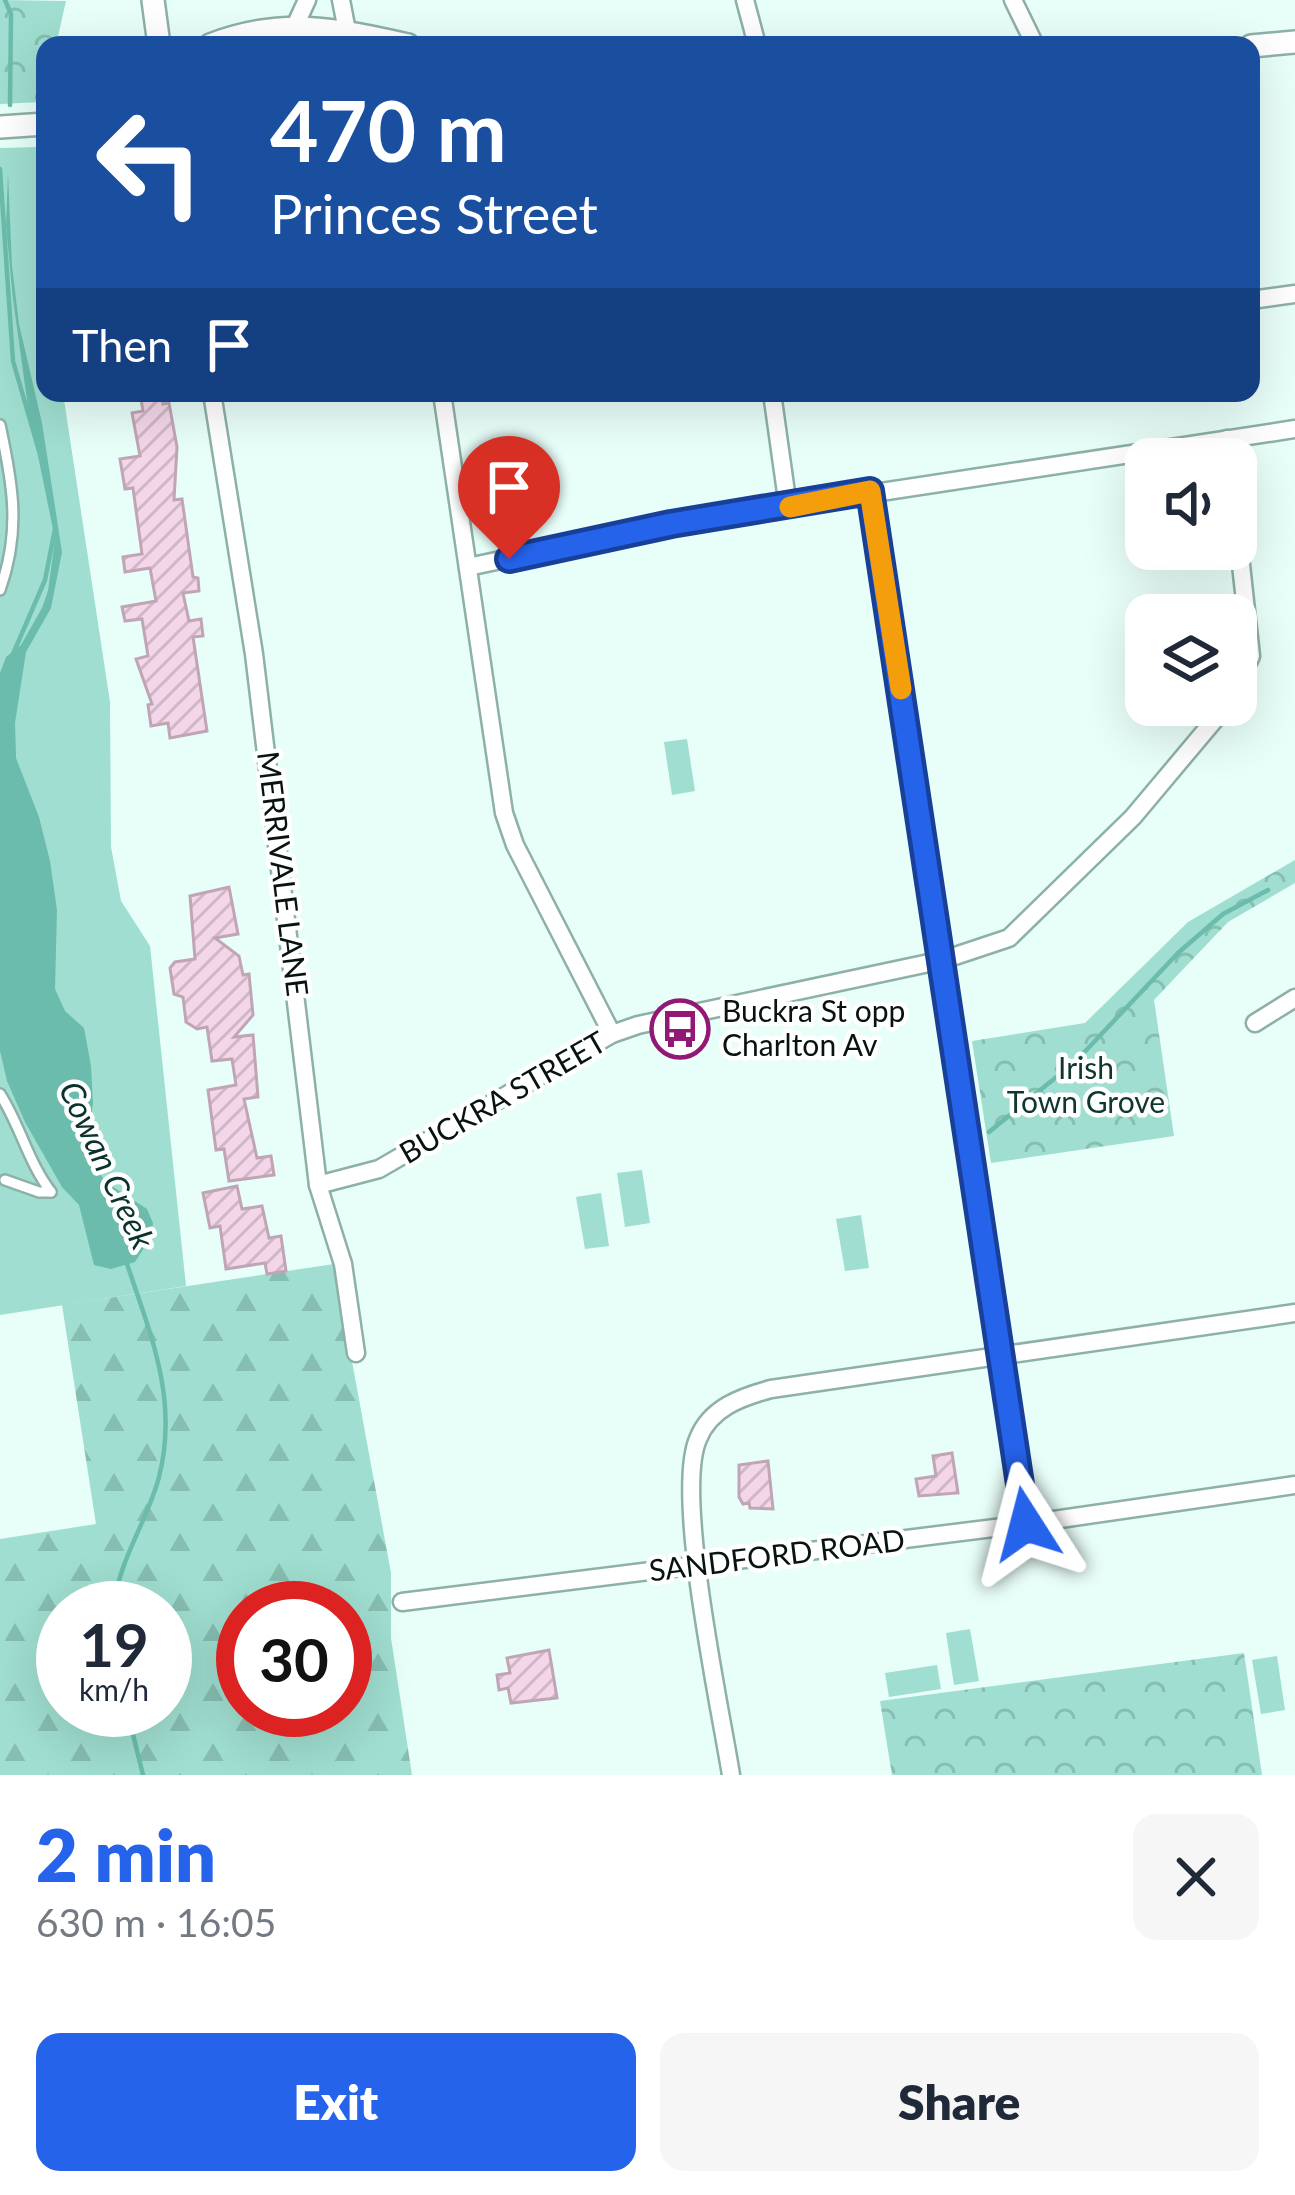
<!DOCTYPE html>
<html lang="en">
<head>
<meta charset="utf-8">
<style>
	:root { --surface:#fff; --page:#f6f6f7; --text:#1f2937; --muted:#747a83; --accent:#2563eb }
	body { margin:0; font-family:Lato,sans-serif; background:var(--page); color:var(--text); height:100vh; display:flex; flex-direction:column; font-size:45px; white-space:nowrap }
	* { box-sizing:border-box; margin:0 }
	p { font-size:39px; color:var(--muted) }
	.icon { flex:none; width:66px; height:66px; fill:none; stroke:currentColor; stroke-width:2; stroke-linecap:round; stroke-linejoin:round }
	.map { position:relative; height:1775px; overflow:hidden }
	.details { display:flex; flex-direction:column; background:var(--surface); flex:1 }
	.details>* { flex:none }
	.banner { position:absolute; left:36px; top:36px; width:1224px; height:366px; border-radius:24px; box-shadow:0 12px 48px #0002; background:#1a4fa0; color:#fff; overflow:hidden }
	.buttons { position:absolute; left:1125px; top:438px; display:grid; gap:24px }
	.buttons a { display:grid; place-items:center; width:132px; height:132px; border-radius:24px; background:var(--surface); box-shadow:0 12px 48px #0002; font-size:60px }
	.speed { position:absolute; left:36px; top:1581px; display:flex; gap:24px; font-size:60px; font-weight:700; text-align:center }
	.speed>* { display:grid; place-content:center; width:156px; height:156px; border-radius:50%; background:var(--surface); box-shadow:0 12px 48px #0002; line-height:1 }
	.speed small { font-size:30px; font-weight:400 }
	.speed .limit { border:18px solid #d22; background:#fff; color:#111 }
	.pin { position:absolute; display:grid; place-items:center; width:102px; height:102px; color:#fff; margin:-123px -51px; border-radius:50% 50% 50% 0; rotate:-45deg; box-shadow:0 0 12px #0007 }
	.pin .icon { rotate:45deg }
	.me { position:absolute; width:132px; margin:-66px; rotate:351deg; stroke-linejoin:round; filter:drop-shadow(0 0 9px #0008) }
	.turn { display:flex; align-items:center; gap:42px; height:252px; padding:0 36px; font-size:54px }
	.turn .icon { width:156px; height:156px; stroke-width:2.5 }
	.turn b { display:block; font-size:84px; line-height:102px }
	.then { display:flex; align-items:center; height:114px; padding:0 36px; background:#0003; gap:24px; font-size:45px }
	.round { display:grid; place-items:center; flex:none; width:126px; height:126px; border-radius:24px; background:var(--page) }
	.headline { display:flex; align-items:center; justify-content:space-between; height:204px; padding:0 36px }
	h1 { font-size:72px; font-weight:800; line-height:90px; color:var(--accent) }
	.button { display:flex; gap:24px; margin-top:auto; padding:24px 36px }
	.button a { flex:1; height:138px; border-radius:24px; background:var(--accent); color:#fff; font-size:48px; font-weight:800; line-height:138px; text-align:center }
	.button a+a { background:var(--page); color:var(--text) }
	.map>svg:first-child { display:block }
	.grass { fill:#9fded0 }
	.forest { fill:url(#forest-firs); fill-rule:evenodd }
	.park { fill:url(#park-crowns) }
	.water { fill:#6bbcac }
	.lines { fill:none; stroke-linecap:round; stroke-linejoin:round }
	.stream { stroke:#6bbcac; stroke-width:4.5 }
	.building { fill:url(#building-hatch); stroke:#c0a5b6; stroke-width:3 }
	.service-casing { stroke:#8db0a8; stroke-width:14 }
	.minor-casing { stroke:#8db0a8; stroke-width:21 }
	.tertiary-casing { stroke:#8db0a8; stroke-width:26 }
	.service { stroke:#fff; stroke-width:9 }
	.minor { stroke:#fff; stroke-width:16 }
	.tertiary { stroke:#fff; stroke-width:21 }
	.route-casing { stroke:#184099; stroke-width:30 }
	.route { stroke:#2563eb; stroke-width:21 }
	.slow { stroke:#f59e0b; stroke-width:21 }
	.labels { text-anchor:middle; stroke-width:9; stroke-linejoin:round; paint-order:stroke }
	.street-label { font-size:30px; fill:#061310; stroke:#fff }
	.poi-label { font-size:30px; fill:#061310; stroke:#fff; text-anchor:start }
	.park-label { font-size:30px; fill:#0f3730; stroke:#fff }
	.water-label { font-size:33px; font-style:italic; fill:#0b332d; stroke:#fff }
</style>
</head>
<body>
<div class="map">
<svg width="1295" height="1775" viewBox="0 0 1295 1775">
	<defs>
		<pattern id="forest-firs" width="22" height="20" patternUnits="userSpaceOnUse" patternTransform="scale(3)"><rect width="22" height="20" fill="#9fded0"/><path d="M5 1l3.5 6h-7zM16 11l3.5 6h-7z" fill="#87beb2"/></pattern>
		<pattern id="park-crowns" width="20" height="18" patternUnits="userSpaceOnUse" patternTransform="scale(3)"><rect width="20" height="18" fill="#9fded0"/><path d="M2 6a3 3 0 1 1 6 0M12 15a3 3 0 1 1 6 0" fill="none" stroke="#87beb2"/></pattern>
		<pattern id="building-hatch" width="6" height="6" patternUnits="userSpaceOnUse" patternTransform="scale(3)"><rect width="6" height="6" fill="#f3d6e8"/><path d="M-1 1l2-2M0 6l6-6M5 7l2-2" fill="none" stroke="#cfb7c6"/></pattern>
	</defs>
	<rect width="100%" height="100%" fill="#e8fef9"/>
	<g class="grass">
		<path d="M38 147 45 276V393H63L110 702 111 847 121 901 150 946 186 1286 0 1315V148Z"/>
		<path d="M687 739 695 791 672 795 664 742Z"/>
		<path d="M642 1170 650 1223 625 1227 617 1173Z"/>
		<path d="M601 1193 609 1246 585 1249 576 1197Z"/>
		<path d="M861 1215 869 1268 845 1271 836 1219Z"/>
		<path d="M970 1629 979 1681 954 1685 946 1633Z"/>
		<path d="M1277 1656 1285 1710 1261 1714 1252 1660Z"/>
		<path d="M937 1665 941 1689 889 1697 885 1673Z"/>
	</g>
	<path class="forest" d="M334 1264 391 1573V1638L412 1775H0V1539L96 1524 62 1305ZM63 1608H165V1710H63ZM243 1608H345V1710H243Z"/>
	<g class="park">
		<path d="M0 0 66 1 56 45H45L43 102 0 104Z"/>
		<path d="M1295 860V883L1228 922 1154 1000 1174 1136 991 1163 972 1041 1085 1023 1188 922Z"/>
		<path d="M1244 1653 1262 1775H892L880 1701Z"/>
	</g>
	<path class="water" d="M8 173 12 266 19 324 42 423 62 552 51 608 26 652 15 723 16 758 39 817 50 861 57 910 55 989 65 1011 84 1028 91 1066 93 1103 87 1144 92 1164 107 1183 147 1209 153 1223 151 1237 135 1262 111 1269 94 1265 79 1205 62 1187 25 1122 7 1081 0 1051V673L6 657 21 645 42 608 48 591 55 539 28 407 13 299 6 226Z"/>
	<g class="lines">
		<g class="stream">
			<path d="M5 0 11 14 10 105"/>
			<path d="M0 169 13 361 43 465"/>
			<path d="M13 654 45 580 55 529"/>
			<path d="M989 1132 1076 1061 1178 953 1223 914 1268 890"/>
			<path d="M114 1608C117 1563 148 1520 159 1477 179 1399 150 1333 126 1261"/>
			<path d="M127 1710 143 1775"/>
		</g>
	</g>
	<g class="building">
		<path d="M140 393H162L163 404 169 403 177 447 174 500 182 499 193 577 198 578 199 591 183 593 189 621 201 619 203 636 193 637 207 731 170 738 168 723 151 726 148 705 152 704 136 659 148 656 142 619 125 621 122 607 156 601 150 568 125 572 123 557 142 554 133 488 125 489 120 459 140 456 132 413 143 411Z"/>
		<path d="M229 887 238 934 215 938 239 956 243 975 249 974 253 1015 234 1037 253 1035 258 1097 244 1099 257 1158 271 1156 274 1175 229 1181 224 1149 216 1150 208 1090 236 1085 232 1059 212 1061 207 1027 197 1029 186 1022 183 997 174 994 170 968 175 962 195 959 190 896Z"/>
		<path d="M237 1186 242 1209 262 1206 269 1238 281 1236 286 1271 267 1274 265 1263 226 1269 220 1226 210 1228 203 1193Z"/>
		<path d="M952 1453 958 1493 919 1496 916 1479 936 1476 933 1456Z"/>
		<path d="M768 1461 773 1509 750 1508 749 1503 743 1504 739 1497V1465Z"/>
		<path d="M549 1650 557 1698 511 1703 508 1688 499 1690 497 1675 510 1673 507 1658Z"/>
	</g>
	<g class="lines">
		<g class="service-casing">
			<g id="service">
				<path d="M0 425C13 485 21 531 0 590"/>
				<path d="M0 1094C20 1125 28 1162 51 1192"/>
				<path d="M5 1180 39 1192H51"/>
			</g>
		</g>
		<g class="minor-casing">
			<g id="minor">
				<path d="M341 0 347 31"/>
				<path d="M745 0 757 45"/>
				<path d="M1013 0 1035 45"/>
				<path d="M290 37 307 0"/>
				<path d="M1251 300 1295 294"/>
				<path d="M212 393 254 654 318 1185 343 1264 356 1353"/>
				<path d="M442 393 504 813 515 845 612 1034"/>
				<path d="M772 393 788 507"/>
				<path d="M1227 439 1230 459"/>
				<path d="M870 491 1026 1524"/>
				<path d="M1236 519 1251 656 1236 688"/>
				<path d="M468 567 671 524 1295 429"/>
				<path d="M1255 1023 1295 998"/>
				<path d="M318 1185 379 1169 612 1034 638 1025 943 960 1009 938 1133 817 1227 705"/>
				<path d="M402 1602 1026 1524 1295 1485"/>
				<path d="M731 1775C720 1706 674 1494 698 1439 710 1408 741 1397 771 1389L1295 1313"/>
			</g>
		</g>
		<g class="tertiary-casing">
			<g id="tertiary">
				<path d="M153 0 159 45"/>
				<path d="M210 45C282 17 335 29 408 45"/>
				<path d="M1251 46 1295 42"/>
				<path d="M0 127 45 124"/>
			</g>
		</g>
		<use href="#service" class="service"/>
		<use href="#minor" class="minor"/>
		<use href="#tertiary" class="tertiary"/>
	</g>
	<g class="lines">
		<g class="route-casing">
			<path id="route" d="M509 559 671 524 870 491 1026 1524"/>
		</g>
		<use href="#route" class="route"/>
		<path class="slow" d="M790 507 870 491 901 689"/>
	</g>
	<defs>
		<g id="bus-ring" transform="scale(3)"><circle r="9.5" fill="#fff" stroke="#921875" stroke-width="1.5"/><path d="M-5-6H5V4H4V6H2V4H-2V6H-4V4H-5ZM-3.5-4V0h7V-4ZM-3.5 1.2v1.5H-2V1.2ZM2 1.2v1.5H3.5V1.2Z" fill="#921875"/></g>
	</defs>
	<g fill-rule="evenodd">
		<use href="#bus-ring" x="680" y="1029"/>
	</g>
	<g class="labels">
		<g class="street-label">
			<text transform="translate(282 874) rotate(83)" y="10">MERRIVALE LANE</text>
			<text transform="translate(503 1098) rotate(-30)" y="10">BUCKRA STREET</text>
			<text transform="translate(777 1556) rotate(-7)" y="10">SANDFORD ROAD</text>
		</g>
		<g class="poi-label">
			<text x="722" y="1022">Buckra St opp<tspan x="722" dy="34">Charlton Av</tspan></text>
		</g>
		<g class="park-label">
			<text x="1086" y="1079">Irish<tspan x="1086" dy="34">Town Grove</tspan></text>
		</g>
		<g class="water-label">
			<text transform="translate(107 1165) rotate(65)" y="12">Cowan Creek</text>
		</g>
	</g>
</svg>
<div class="buttons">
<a><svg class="icon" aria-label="sound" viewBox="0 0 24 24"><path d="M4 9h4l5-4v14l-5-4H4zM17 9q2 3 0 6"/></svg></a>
<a><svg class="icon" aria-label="layers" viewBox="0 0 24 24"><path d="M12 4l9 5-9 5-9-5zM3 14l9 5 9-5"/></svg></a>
</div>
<div class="speed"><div>19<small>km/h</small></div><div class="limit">30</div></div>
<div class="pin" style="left:509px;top:559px;background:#d93025"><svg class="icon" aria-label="arrive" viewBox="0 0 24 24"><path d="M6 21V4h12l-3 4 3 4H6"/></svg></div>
<svg class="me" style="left:1026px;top:1524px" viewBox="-20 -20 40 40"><path d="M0-17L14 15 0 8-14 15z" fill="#2563eb" stroke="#fff" stroke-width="4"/></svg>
<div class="banner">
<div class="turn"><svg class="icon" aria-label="left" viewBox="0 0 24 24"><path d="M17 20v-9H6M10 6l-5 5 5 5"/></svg><div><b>470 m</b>Princes Street</div></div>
<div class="then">Then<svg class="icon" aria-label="arrive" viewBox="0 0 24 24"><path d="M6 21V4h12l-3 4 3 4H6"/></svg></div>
</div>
</div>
<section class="details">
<div class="headline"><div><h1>2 min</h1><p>630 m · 16:05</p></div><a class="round"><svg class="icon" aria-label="close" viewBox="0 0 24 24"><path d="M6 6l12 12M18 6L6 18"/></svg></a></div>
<div class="button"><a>Exit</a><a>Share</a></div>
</section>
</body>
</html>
